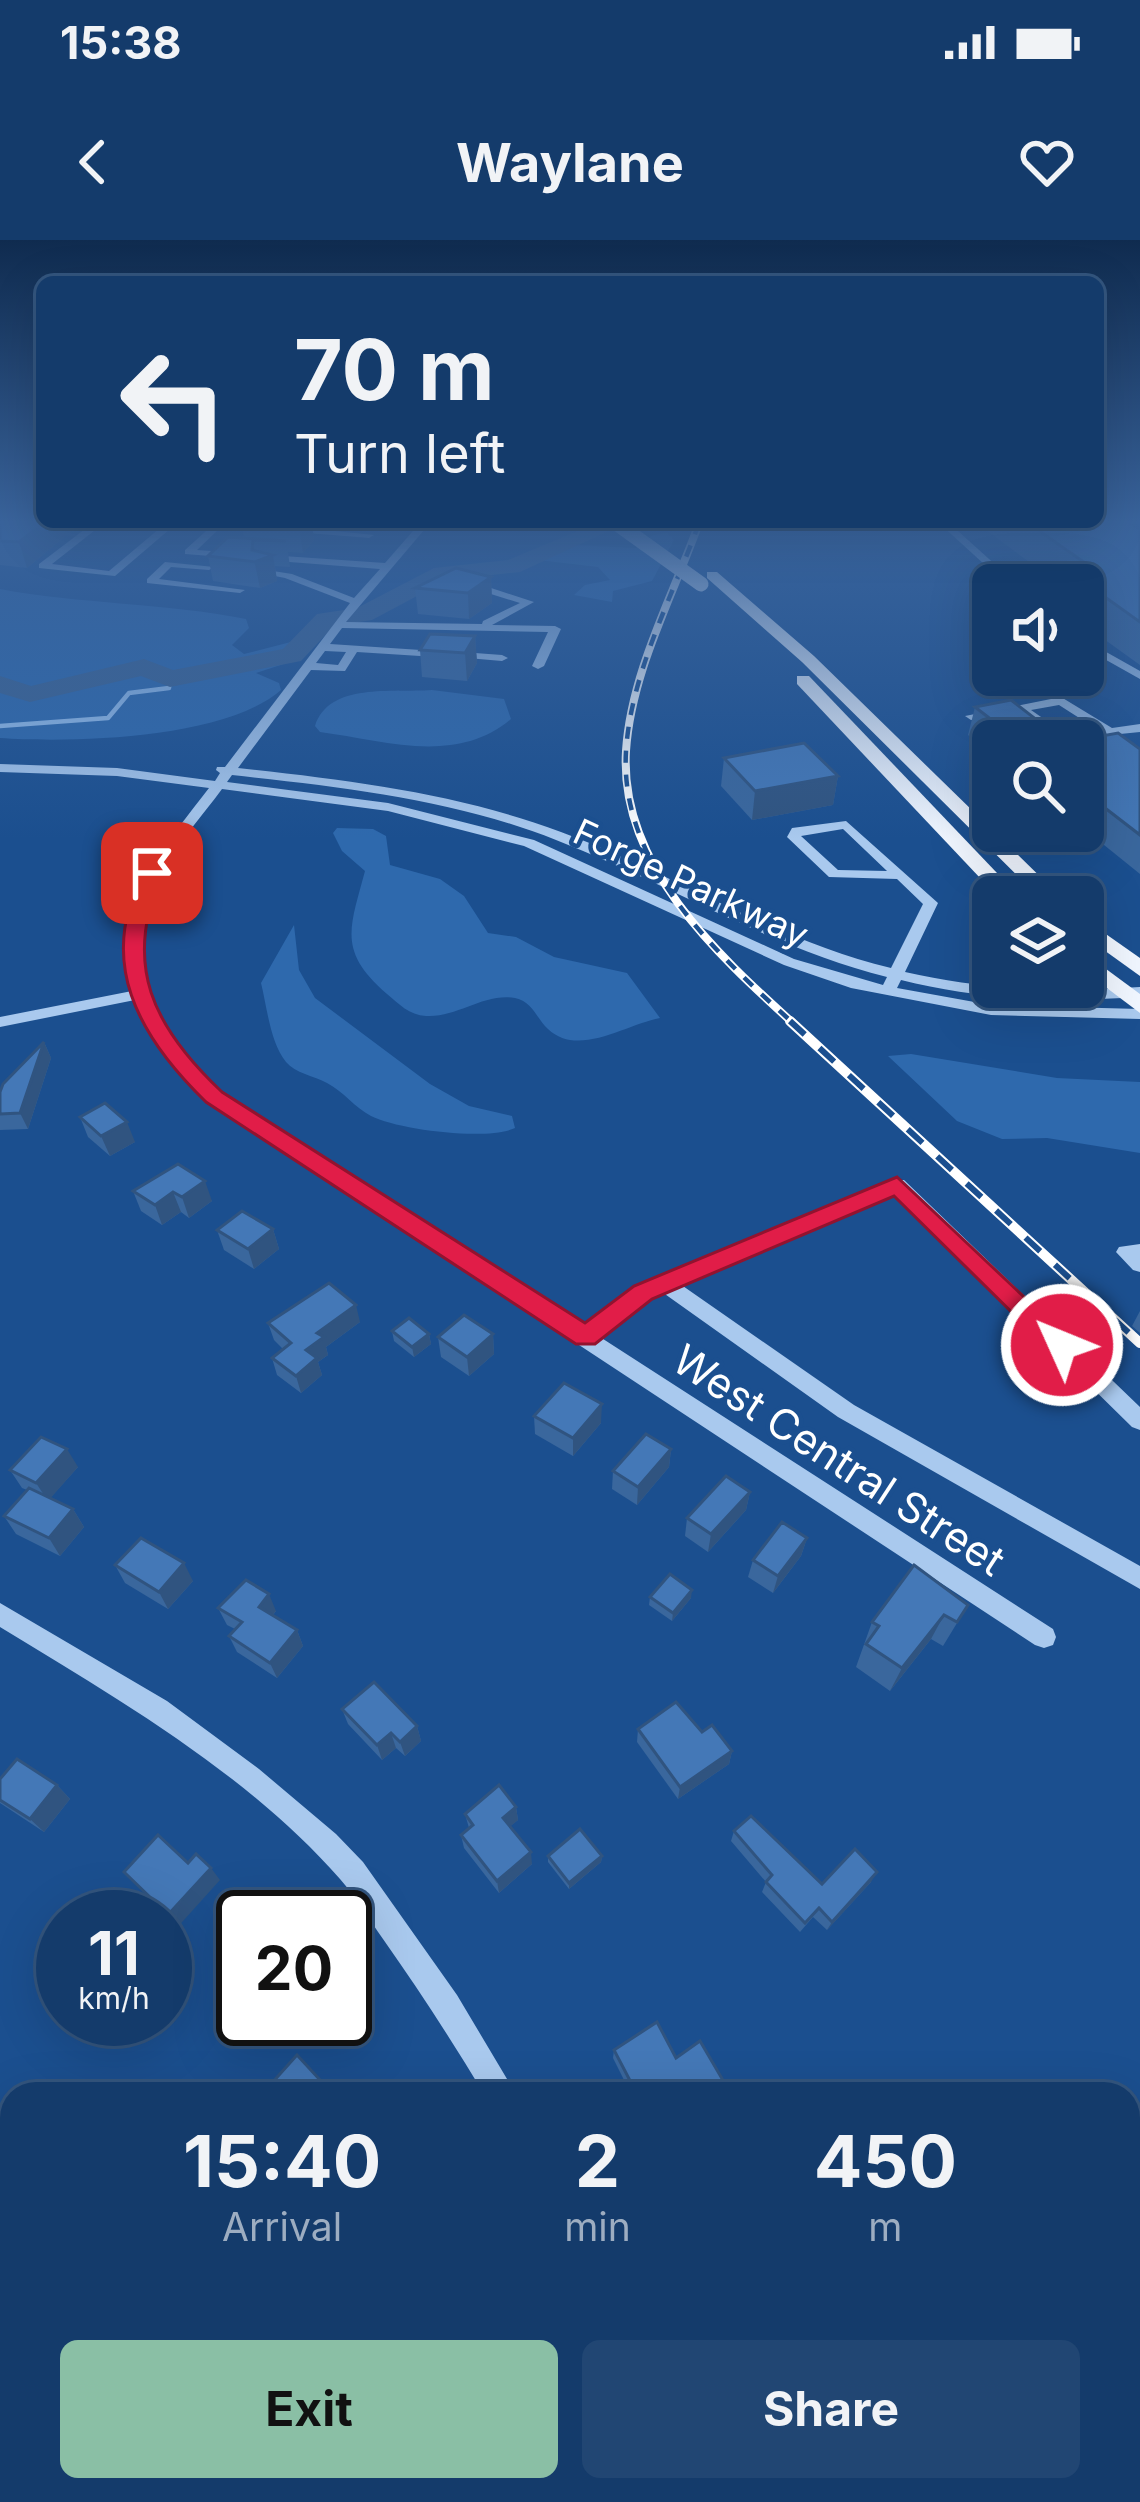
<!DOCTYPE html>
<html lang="en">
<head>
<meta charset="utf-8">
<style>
	:root { --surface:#143b6b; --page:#214673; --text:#f1f3f6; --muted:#9dadc1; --line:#33557e; --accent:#8abfa5 }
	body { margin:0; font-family:Inter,sans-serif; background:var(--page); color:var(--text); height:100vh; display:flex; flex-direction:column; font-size:45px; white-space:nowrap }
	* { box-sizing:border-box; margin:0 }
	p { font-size:39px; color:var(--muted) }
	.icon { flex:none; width:66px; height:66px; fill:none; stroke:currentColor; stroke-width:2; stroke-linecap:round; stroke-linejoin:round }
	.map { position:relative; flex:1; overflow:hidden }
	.details { position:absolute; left:0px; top:1842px; width:1140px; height:420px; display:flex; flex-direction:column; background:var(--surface); border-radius:36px 36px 0 0; box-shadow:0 12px 48px #0002,0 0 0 3px var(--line) }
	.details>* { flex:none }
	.hud { position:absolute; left:36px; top:36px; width:1068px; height:252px; border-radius:18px; box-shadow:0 12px 48px #0002,0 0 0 3px var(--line); background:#143b6b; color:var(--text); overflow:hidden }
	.controls { position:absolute; left:972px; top:324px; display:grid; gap:24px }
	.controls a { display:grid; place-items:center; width:132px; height:132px; border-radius:18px; background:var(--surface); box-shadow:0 12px 48px #0002,0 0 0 3px var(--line); font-size:60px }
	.speed { position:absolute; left:36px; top:1650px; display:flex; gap:24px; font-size:60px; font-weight:700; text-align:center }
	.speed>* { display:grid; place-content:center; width:156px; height:156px; border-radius:50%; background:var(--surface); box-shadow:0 12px 48px #0002,0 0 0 3px var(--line); line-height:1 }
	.speed small { font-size:30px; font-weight:400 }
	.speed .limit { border:6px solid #111; border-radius:18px; background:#fff; color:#111 }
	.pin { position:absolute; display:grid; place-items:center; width:102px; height:102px; color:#fff; margin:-51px; border-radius:24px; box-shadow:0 6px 18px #0006 }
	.me { position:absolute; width:132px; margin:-66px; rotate:314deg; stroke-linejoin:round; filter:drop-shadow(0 0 9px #0008) }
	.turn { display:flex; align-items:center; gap:42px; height:252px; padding:0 60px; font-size:54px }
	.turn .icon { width:156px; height:156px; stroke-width:2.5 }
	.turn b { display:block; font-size:84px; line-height:102px }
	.eta { display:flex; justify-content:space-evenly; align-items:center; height:204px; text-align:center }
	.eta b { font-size:72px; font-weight:700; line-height:84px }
	.action { display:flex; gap:24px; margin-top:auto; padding:24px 60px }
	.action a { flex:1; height:138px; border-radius:18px; background:var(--accent); color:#111; font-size:48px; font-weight:700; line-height:138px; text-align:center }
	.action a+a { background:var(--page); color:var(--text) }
	.status { display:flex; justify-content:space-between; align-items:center; height:84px; padding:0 60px; background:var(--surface); direction:ltr }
	.status svg { height:33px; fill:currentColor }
	header { display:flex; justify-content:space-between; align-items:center; height:156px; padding:0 60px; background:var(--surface); font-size:54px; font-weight:700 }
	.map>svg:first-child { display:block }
	.green { fill:#2e69ad }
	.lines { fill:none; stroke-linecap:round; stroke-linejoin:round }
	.stream { stroke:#9cc4f0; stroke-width:4.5 }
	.river { fill:#3c6290; fill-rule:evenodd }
	.minor { fill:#a9c9ee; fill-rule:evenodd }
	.major { fill:#f0f6ff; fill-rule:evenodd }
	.rail-far1-casing { stroke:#fff; stroke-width:8 }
	.rail-casing { stroke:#fff; stroke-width:10 }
	.rail-far1 { stroke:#1b4f8f; stroke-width:4.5; stroke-dasharray:12; stroke-linecap:butt }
	.rail { stroke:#1b4f8f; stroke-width:6; stroke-dasharray:20; stroke-linecap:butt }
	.major-bridge { stroke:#f0f6ff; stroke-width:15 }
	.wall { fill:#3a679d }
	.shaded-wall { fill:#305480 }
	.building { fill:#4478b7; stroke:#305480; stroke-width:3 }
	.route { fill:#e11d48; stroke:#92132f; stroke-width:3 }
	.labels { text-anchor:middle; stroke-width:9; stroke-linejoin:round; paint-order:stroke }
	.far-street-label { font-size:36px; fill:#fff; stroke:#1b4f8f }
	.street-label { font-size:42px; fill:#fff; stroke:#1b4f8f }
</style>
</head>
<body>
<div class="status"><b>15:38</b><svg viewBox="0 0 49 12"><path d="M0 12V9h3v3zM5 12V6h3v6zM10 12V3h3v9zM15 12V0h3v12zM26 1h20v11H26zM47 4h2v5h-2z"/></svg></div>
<header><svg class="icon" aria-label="back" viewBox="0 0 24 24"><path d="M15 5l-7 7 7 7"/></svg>Waylane<svg class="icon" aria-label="heart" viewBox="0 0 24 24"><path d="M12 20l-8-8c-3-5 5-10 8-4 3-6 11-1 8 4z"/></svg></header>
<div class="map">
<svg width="1140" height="2262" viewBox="0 0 1140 2262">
	<rect width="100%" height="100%" fill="#1b4f8f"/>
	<g class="green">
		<path d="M667 293 674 300 652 341 613 351 612 362 574 355 585 345 610 340 598 327 529 319 572 305 636 308 653 295Z"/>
		<path d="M0 349C79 364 166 363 246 379L249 388 232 405 244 414 318 395 296 420 256 433 279 443 281 450C225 499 72 503 0 498Z"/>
		<path d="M432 450 504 459 511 479C456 526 382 500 320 492L315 486C329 442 392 453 432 450Z"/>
		<path d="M337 588 373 589 386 596 390 625 440 639 464 656 488 693 516 697 554 717 627 733 660 778C627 784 578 818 548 789 536 778 533 762 515 758 483 753 457 778 426 776 409 775 399 764 387 754 337 711 350 688 365 631L342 611 333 593Z"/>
		<path d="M294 685 299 730 315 758 430 844 469 866 512 876 515 888C487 901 399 890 371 876 355 868 343 851 327 843 314 836 295 833 286 822 270 802 267 767 261 743Z"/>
		<path d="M911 814 1057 838 1140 842V913L1047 898 1002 899 957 881 888 816Z"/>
	</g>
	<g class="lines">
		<path class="stream" d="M0 486 108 478 129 453 169 448 170 439"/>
		<path class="river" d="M597 283H626L520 332 447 340 372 380 334 386 301 421 170 447 141 436 30 462 0 453V436L31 446 144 419 173 430 283 409 317 374 357 368 434 328 508 320Z"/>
		<g class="minor">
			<path d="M93 283H104L52 324 109 331 166 283H177L115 336 39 328V324Z"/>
			<path d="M215 283H253L374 295 369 298 222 286 197 310 385 323 420 283H430L346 382 482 384 483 381 520 363 475 349 479 344 534 362 492 385 555 386 561 389 544 426 538 429 532 426 548 392 342 388 330 404 436 411 442 414 436 417 357 412 345 431 311 430 238 528C347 540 457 553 561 592 673 633 774 700 891 728L923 664 897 639 829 637 787 597 792 588 846 581 938 663 905 732C983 750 1060 752 1140 747V757C1060 762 980 760 901 740L897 748 991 765 1140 769V779L991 775 851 748 784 725 524 606 388 571 222 549C202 576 178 603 161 631 152 646 147 667 144 684 132 755 173 806 220 853L584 1087 636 1047 890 940H904L1140 1167V1190L1132 1187 894 953 680 1044 854 1165 1140 1326V1349L838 1177 662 1052 650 1057 600 1097 1053 1389 1056 1397 1053 1405 1044 1408 1035 1405 208 861 163 810 135 760 0 787V777L132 751C112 660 158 615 209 548L117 536 0 532V524L117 528 215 541 220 533 216 530 217 527H225L350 363 285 338 260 333V329L292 334 354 358 380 329 185 314V310ZM325 411 346 412 338 425 316 423ZM232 535C342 547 453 559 556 600 668 643 770 708 887 737L883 745 794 719 534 600 388 563 227 542ZM843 589 887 631 838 630 801 596Z"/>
			<path d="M939 283H949L1018 345H1007Z"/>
			<path d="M165 322 214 327 209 330 171 327 159 339 245 350 240 353 147 343V339Z"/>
			<path d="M1083 399 1140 431V439L1083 407Z"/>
			<path d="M448 411 502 415 508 418 502 421 444 416V412Z"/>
			<path d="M1061 457 1112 488 1140 484V492L1120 494 1140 511V522L1107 496 1060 501 1019 472 971 480 965 476ZM1059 465 1098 490 1067 495 1031 470Z"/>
			<path d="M1140 1004V1032L1133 1030 1116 1012 1119 1007Z"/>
			<path d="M0 1363 167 1461 259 1529 336 1594 363 1622 457 1755 516 1854H484C452 1801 419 1750 383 1699 369 1679 356 1657 340 1639 248 1534 118 1459 0 1387Z"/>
			<path d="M361 2250H409L404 2262H356Z"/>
		</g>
		<g class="major">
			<path d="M707 332H717L814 416 1061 657H1039L802 422 707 338Z"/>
			<path d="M797 436H809L1020 657H998L797 444Z"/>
			<path d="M1083 678 1140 718V736L1083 695Z"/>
			<path d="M1083 712 1140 754V773L1083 730Z"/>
			<path d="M1003 747H1047L1010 759 999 752Z"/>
		</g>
		<g class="rail-far1-casing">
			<path id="rail-far1" d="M699 283C673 356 631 432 626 511 619 625 717 714 794 784"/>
		</g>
		<g class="rail-casing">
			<path id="rail" d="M790 781 1140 1103"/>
		</g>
		<use href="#rail-far1" class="rail-far1"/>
		<use href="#rail" class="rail"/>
		<path class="major-bridge" d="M616 283 701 344"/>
	</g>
	<g class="wall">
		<path d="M0 283H81L27 328 0 325Z"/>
		<path d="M312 283 314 300 303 313 288 312 290 327 275 326 277 341 260 348 213 341 208 316 244 298 242 284Z"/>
		<path d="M977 283H1130L1140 289V425L1083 384V345H1060Z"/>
		<path d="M491 337 492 363 469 379 418 374 415 348Z"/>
		<path d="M475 396 477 423 467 441 422 437 420 410Z"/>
		<path d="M975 467 1064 501H993V515L968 495Z"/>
		<path d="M1083 501 1140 509V634L1083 588Z"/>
		<path d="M724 518 838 536 833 565 752 580 721 546Z"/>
		<path d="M44 802 51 818 28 889 0 890V852Z"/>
		<path d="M80 877 135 902 110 916 88 897Z"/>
		<path d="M178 924 212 961 189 978 181 972 162 985 141 971 133 951Z"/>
		<path d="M273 989 279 1009 254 1029 224 1010 217 990Z"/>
		<path d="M1140 1071V1093L1132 1086Z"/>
		<path d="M360 1082 326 1107 328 1115 318 1122 322 1135 301 1153 277 1135 272 1118 283 1109 274 1100 268 1083Z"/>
		<path d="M392 1091 429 1094 431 1104 414 1117 394 1101Z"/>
		<path d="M493 1094 494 1114 469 1136 441 1117 438 1097Z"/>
		<path d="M534 1176 601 1183 573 1216 535 1194Z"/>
		<path d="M671 1209 669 1227 637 1265 612 1249 613 1231Z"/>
		<path d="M78 1227 50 1258 73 1269 84 1287 60 1316 16 1294 4 1276 27 1250 22 1248 10 1230Z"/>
		<path d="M750 1252 746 1270 708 1312 685 1296 687 1278Z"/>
		<path d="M807 1298 801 1316 773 1353 748 1337 753 1320Z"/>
		<path d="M115 1325 193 1341 168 1369 125 1343Z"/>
		<path d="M650 1357 691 1358 672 1381 649 1365Z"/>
		<path d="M968 1365 943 1406 931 1399 890 1451 856 1427 872 1382Z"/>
		<path d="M218 1368 276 1371 273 1375 297 1390 303 1406 277 1438 237 1412 229 1396 235 1389 227 1385Z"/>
		<path d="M342 1469 417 1486 421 1501 405 1516 396 1508 382 1520 348 1484Z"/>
		<path d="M638 1489 702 1492 732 1511 729 1524 678 1559 637 1502Z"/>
		<path d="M0 1539 57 1545 70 1559 44 1592 0 1563Z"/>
		<path d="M516 1567 518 1580 510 1586 532 1624 499 1653 464 1608 461 1595 469 1588 465 1574Z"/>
		<path d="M734 1591 822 1644 871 1642 827 1690 813 1677 800 1692 762 1652 766 1642 731 1601Z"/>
		<path d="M548 1616H602L601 1622 569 1649 548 1622Z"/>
		<path d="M614 1810 676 1818 724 1842 719 1849 711 1854H631L613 1818Z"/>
		<path d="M631 2250H712L708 2262H627Z"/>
	</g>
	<g class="shaded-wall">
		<path d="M44 283H81L27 328 19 302Z"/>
		<path d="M304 283H312L314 300 303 313 299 288Z"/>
		<path d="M253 300 256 322 273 315 277 341 260 348 252 310Z"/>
		<path d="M491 337 492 363 469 379 468 353Z"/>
		<path d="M475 396 477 423 467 441 465 413Z"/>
		<path d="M838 536 833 565 752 580 755 551Z"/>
		<path d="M44 802 51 818 28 889 20 873Z"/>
		<path d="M127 882 135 902 110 916 101 896Z"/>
		<path d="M205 941 212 961 189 978 182 957Z"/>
		<path d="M173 952 181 972 162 985 155 965Z"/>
		<path d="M273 989 279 1009 254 1029 248 1009Z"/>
		<path d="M356 1065 360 1082 326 1107 328 1115 318 1122 322 1135 301 1153 296 1136 306 1110 317 1093Z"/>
		<path d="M429 1094 431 1104 414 1117 412 1107Z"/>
		<path d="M493 1094 494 1114 469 1136 467 1117Z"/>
		<path d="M602 1164 601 1183 573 1216V1198Z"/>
		<path d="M67 1209 78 1227 48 1261 36 1243Z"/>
		<path d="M671 1209 669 1227 637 1265 638 1247Z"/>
		<path d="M750 1252 746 1270 708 1312 711 1294Z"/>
		<path d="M73 1269 84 1287 60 1316 49 1298Z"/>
		<path d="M807 1298 801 1316 773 1353 778 1336Z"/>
		<path d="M184 1323 193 1341 168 1369 159 1352Z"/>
		<path d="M692 1350 691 1358 672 1381 673 1373Z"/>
		<path d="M269 1354 276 1371 266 1383 259 1367Z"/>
		<path d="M944 1375 931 1399 890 1451 902 1428Z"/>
		<path d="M297 1390 303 1406 277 1438 270 1423Z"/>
		<path d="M417 1486 421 1501 405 1516 400 1502Z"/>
		<path d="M391 1493 396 1508 382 1520 377 1505Z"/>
		<path d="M732 1511 729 1524 678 1559 680 1547Z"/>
		<path d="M57 1545 70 1559 44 1592 30 1579Z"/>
		<path d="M516 1567 518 1580 505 1591 503 1578Z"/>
		<path d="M531 1612 532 1624 499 1653 497 1641Z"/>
		<path d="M602 1616 601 1622 569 1649V1643Z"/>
		<path d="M211 1628 220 1640 165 1701V1678Z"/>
		<path d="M877 1632 871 1642 827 1690 832 1682Z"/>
		<path d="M124 2250H131L115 2262H107Z"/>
	</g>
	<g class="building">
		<path d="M0 283H44L19 302 0 301Z"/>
		<path d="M243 283H304L299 288 242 284Z"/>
		<path d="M1028 283H1130L1140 289V382L1084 342 1098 332Z"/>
		<path d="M228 297 286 301 253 300 252 310 273 315 255 322 208 316Z"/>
		<path d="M456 328 491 337 468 353 415 348Z"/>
		<path d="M430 394 475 396 465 413 420 410Z"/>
		<path d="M1011 460 1064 501H1019L975 467Z"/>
		<path d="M1118 493 1140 509V595L1083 551V501H1074Z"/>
		<path d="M804 503 838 536 755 551 724 518Z"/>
		<path d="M44 802 20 873 0 874V852L3 844Z"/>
		<path d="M105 863 127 882 101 896 80 877Z"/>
		<path d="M178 924 205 941 182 957 173 952 155 965 133 951Z"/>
		<path d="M242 971 273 989 248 1009 217 990Z"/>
		<path d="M329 1043 356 1065 317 1093 324 1097 306 1110 317 1118 296 1136 272 1118 291 1103 268 1083Z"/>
		<path d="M464 1075 493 1094 467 1117 438 1097Z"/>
		<path d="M409 1078 429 1094 412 1107 392 1091Z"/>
		<path d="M564 1143 602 1164 573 1198 534 1176Z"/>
		<path d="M646 1194 671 1209 638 1247 613 1231Z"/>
		<path d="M41 1197 67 1209 36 1243 10 1230Z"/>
		<path d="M726 1236 750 1252 711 1294 687 1278Z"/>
		<path d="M29 1248 73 1269 49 1298 4 1276Z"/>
		<path d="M782 1282 807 1298 778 1336 753 1320Z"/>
		<path d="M141 1298 184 1323 159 1352 115 1325Z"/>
		<path d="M914 1325 968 1365 957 1382 944 1375 902 1428 866 1404 879 1386 872 1382Z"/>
		<path d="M670 1334 692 1350 673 1373 650 1357Z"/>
		<path d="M246 1340 269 1354 259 1367 297 1390 270 1423 229 1396 242 1382 218 1368Z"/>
		<path d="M374 1442 417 1486 400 1502 391 1493 377 1505 342 1469Z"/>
		<path d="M676 1462 702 1492 712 1485 732 1511 680 1547 638 1489Z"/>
		<path d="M17 1519 57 1545 30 1579 0 1560V1539Z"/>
		<path d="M499 1545 516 1567 503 1578 531 1612 497 1641 461 1595 473 1585 465 1574Z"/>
		<path d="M751 1576 822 1644 855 1609 877 1632 832 1682 819 1668 805 1683 766 1642 772 1635 734 1591Z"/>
		<path d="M580 1589 602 1616 569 1643 548 1616Z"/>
		<path d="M158 1595 188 1623 196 1614 211 1628 165 1678 137 1677 153 1660 124 1632Z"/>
		<path d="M657 1782 676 1818 700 1801 724 1842 706 1854H637L614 1810Z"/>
		<path d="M297 1815 333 1854H262Z"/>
		<path d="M48 2250H124L107 2262H51Z"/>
		<path d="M637 2250H712L708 2262H633Z"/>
	</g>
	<linearGradient id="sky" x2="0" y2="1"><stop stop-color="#0f2b4f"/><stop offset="0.47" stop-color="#39639b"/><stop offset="1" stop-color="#39639b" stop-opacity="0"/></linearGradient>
	<rect width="1140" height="599" fill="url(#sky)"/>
	<path class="route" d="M146 629 162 633C122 725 153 787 222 852L585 1083 634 1046 897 937 1075 1105 1062 1115 1052 1112 894 956 652 1059 595 1104H576L206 862C139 797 94 720 146 629Z"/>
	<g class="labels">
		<g class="far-street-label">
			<text transform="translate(691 643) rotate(25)" y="13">Forge Parkway</text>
		</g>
		<g class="street-label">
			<text transform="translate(839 1220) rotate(33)" y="15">West Central Street</text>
		</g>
	</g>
</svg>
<div class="controls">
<a><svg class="icon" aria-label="sound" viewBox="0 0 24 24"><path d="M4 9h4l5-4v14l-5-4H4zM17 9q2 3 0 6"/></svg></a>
<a><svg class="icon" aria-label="search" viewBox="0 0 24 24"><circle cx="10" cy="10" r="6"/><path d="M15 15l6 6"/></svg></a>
<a><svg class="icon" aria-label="layers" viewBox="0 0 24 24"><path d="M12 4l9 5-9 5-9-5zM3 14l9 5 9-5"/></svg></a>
</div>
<div class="speed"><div>11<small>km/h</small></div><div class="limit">20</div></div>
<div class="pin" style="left:152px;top:633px;background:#d93025"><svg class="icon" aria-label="arrive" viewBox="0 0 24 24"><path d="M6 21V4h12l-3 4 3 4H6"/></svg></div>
<svg class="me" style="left:1062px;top:1105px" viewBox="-20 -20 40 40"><circle r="17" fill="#e11d48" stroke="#fff" stroke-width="3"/><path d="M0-11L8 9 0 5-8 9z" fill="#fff"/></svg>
<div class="hud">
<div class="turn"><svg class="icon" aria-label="left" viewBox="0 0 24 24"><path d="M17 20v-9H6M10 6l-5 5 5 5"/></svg><div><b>70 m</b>Turn left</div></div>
</div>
<section class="details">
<div class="eta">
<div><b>15:40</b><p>Arrival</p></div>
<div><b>2</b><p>min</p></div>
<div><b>450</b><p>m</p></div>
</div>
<div class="action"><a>Exit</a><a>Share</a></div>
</section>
</div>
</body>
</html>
